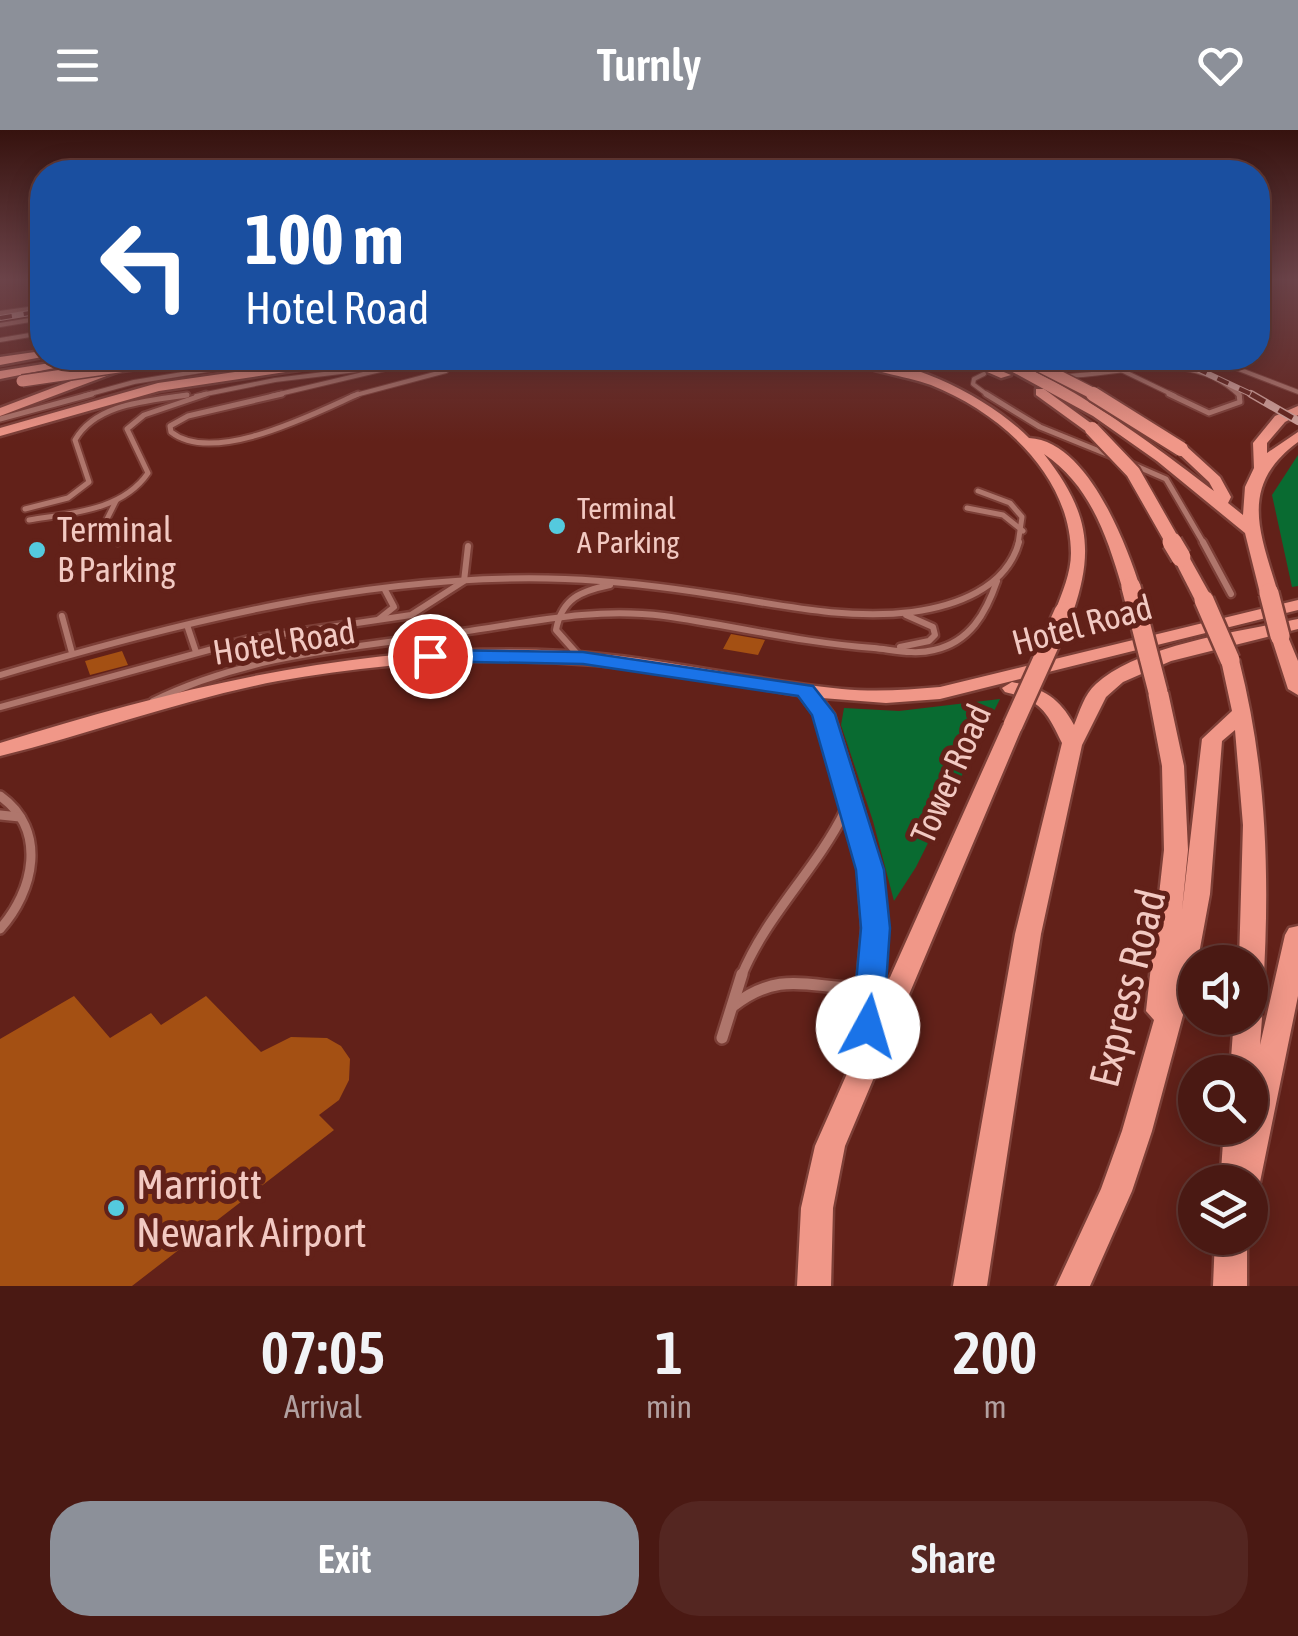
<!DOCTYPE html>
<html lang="en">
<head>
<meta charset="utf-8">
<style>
	:root { --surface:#4a1913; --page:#542621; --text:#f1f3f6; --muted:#b2a0a0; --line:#613833; --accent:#8c9099 }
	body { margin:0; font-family:"Asap Condensed",sans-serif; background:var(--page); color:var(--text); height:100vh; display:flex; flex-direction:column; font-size:38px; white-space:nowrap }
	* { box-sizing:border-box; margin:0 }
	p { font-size:32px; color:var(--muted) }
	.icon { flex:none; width:55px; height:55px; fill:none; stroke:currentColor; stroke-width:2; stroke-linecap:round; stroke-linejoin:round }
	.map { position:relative; height:1156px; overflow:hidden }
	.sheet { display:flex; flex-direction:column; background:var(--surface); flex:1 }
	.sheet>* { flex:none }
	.hud { position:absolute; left:30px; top:30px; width:1240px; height:210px; border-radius:40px; box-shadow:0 5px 25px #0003,0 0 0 2px var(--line); background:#1a4fa0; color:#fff; overflow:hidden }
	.buttons { position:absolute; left:1178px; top:815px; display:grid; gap:20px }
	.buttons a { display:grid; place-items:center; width:90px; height:90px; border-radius:50%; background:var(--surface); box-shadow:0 5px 25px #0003,0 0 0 2px var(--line); font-size:50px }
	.pin { position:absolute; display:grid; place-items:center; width:85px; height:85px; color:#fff; margin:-42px; border:5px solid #fff; border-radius:50%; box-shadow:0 2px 10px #0007 }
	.me { position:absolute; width:110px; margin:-55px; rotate:6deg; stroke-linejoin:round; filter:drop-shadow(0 0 8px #0008) }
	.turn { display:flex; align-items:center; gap:35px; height:210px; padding:0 50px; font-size:45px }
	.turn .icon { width:130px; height:130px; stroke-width:2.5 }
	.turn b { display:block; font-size:70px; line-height:85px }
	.eta { display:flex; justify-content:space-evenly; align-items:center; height:170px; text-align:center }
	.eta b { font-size:60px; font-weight:600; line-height:70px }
	.button { display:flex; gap:20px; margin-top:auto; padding:20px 50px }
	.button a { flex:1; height:115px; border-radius:40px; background:var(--accent); color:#fff; font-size:40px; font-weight:600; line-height:115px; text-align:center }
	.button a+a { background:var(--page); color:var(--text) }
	header { display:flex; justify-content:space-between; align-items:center; height:130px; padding:0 50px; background:var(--accent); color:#fff; font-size:45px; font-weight:600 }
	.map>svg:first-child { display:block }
	.green { fill:#096b31 }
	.building { fill:#a45013 }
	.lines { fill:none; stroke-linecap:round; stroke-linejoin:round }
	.lane-far4-casing { stroke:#7c3f37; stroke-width:6 }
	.lane-far3-casing { stroke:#7c3f37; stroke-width:9 }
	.lane-far2-casing { stroke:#7c3f37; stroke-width:11 }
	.lane-far1-casing { stroke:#7c3f37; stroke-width:14 }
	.lane-casing { stroke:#7c3f37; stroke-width:16 }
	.secondary-casing { stroke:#7c3f37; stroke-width:5 }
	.lane-far4 { stroke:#af766c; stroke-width:4 }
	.lane-far3 { stroke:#af766c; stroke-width:5 }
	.lane-far2 { stroke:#af766c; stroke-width:6 }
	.lane-far1 { stroke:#af766c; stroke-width:9 }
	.lane { stroke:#af766c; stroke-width:11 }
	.secondary { fill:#f09788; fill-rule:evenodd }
	.rail-far1-casing { stroke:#d4a59e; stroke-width:6 }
	.rail-casing { stroke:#d4a59e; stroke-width:8 }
	.rail-far1 { stroke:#622119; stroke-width:4; stroke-dasharray:12; stroke-linecap:butt }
	.rail { stroke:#622119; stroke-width:5; stroke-dasharray:16; stroke-linecap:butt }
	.secondary-bridge-far2-casing { stroke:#7c3f37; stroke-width:14; stroke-linecap:butt }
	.secondary-bridge-far1-casing { stroke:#7c3f37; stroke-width:18; stroke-linecap:butt }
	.secondary-bridge-casing { stroke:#7c3f37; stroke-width:24; stroke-linecap:butt }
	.secondary-bridge-far2 { stroke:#f09788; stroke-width:11 }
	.secondary-bridge-far1 { stroke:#f09788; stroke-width:14 }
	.secondary-bridge { stroke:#f09788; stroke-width:19 }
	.route { fill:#1a73e8; stroke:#114b97; stroke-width:2.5 }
	.poi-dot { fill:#54cade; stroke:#622119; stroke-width:4 }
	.labels { text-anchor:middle; stroke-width:10; stroke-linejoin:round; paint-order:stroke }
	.far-poi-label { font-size:30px; fill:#f2c9c2; stroke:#622119; text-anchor:start }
	.poi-label { font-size:35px; fill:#f2c9c2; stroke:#622119; text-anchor:start }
	.street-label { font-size:35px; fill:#f2c9c2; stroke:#622119 }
	.near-street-label { font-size:42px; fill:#f2c9c2; stroke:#622119 }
	.near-poi-label { font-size:42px; fill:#f2c9c2; stroke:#622119; text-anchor:start }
</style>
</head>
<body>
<header><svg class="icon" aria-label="menu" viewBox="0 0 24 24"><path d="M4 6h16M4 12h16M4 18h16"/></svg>Turnly<svg class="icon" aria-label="heart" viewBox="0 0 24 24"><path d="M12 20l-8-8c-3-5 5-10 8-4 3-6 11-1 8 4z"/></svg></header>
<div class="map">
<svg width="1298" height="1156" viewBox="0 0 1298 1156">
	<rect width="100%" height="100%" fill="#622119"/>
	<g class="green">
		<path d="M1298 325V456L1292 457 1272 365Z"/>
		<path d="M1000 569 916 737 894 771 873 691 841 595 844 578 899 581Z"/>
	</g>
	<g class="building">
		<path d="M731 504 742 506 765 510 758 525 723 519Z"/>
		<path d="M122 521 128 535 90 545 85 531Z"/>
		<path d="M74 866 110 908 151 883 161 895 206 866 261 922 291 907 327 908 341 916 350 929 349 950 339 970 319 985 334 1000 132 1156H0V909Z"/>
	</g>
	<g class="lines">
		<g class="lane-far4-casing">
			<g id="lane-far4">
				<path d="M0 183 42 177"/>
				<path d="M0 195 42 188"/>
				<path d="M0 210 42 203"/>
				<path d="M1169 233 1215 230 1298 262"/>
				<path d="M1119 239 1175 266"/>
				<path d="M984 244 974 249 973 254 989 266"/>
				<path d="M1062 246C1123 246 1188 216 1240 266"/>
				<path d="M83 266 134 252 281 228"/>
				<path d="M179 266 187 265"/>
				<path d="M196 266 275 250 365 239"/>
				<path d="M271 266 431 228"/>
				<path d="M352 266 446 241"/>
			</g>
		</g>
		<g class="lane-far3-casing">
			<g id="lane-far3">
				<path d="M282 264 188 286 170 296 171 302C214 336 315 283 358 264"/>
				<path d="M986 264 1040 297 1114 327"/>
				<path d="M1169 264 1209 283 1240 272 1239 264"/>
				<path d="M0 289 92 264"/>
				<path d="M1127 332 1166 349 1204 414"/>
				<path d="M978 361 1010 373 1022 387 1018 414"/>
				<path d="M116 371 107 389 118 413"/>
				<path d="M967 378 1003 385 1023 401"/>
				<path d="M25 379 68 368 89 352 75 310C96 273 149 271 187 265"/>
				<path d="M29 390C71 383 122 381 148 343L127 299 144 285 206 264"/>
			</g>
		</g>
		<g class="lane-far2-casing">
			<g id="lane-far2">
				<path d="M1203 412 1231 464"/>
				<path d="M62 486 72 523"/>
				<path d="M379 489 394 477 385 460"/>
				<path d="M187 495 196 522"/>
				<path d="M900 517 929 511 935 505 933 497 906 485"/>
				<path d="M579 526 556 500C562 468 581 461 610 455"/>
				<path d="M0 545C183 492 373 442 565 449 616 451 666 457 716 465 781 475 846 490 912 482 955 476 1006 459 1019 412"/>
				<path d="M153 571C251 523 355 518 462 502 531 492 594 477 664 486 735 496 803 513 874 518 894 520 915 525 934 520 970 512 986 483 997 451"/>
				<path d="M0 577 249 509 411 485 464 451 468 416"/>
			</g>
		</g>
		<g class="lane-far1-casing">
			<g id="lane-far1">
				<path d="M0 666C48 700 34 761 0 799"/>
				<path d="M0 685 20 687"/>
				<path d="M741 847C766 785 816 740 845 681"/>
			</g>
		</g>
		<g class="lane-casing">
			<g id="lane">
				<path d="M733 876C792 829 830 873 894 852"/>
				<path d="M722 908 742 844"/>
			</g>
		</g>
		<g class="secondary-casing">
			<g id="secondary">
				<path d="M42 221V227L0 235V227Z"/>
				<path d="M81 228H104L0 249V241Z"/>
				<path d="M332 228H358L352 232 159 261 0 306V298L158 253Z"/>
				<path d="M843 228C902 224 988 266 1029 308 1087 311 1125 411 1140 457L1137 461 1131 462 1122 457C1107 406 1090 355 1044 324 1086 378 1096 416 1073 482L1070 486H1058L1055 482C1062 463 1071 443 1071 423 1070 344 999 282 931 255 903 245 868 242 843 228Z"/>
				<path d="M955 228H970L1011 245 1001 248Z"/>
				<path d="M987 228C1037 225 1171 328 1214 361L1209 352 1174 319 1186 316 1220 347 1231 367 1228 373 1243 385 1245 357 1254 338 1253 313 1275 286 1298 276V285L1285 292 1267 313V323L1298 302V312C1238 356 1260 403 1278 463L1275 467H1263L1260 463 1245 403 1157 331 1093 286Z"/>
				<path d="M121 232 127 236 125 239 0 286V278Z"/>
				<path d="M1036 259H1044L1099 299 1087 302 1036 265Z"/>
				<path d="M1181 422 1189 427 1213 470 1210 474H1198L1195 470 1173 427Z"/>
				<path d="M1298 470V480L940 569 886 573 822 568 834 584 882 740 888 798 883 863 1003 595 1013 589 1023 595 845 1016 833 1078 831 1156H797L801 1078 815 1016 857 921 852 912 862 798 858 740 814 585 799 565C731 554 664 541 596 535 490 526 383 532 278 551 183 569 93 603 0 626V613C185 555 369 511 564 521 658 526 749 550 842 559 875 562 907 560 940 557Z"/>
				<path d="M1298 489V499L1286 502 1298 531V565L1288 559 1271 506 1171 531 1123 552 1106 567 1082 615 1041 804 987 1156H953L1015 804 1062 613C1046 580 1041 571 1005 562L1002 558 1012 552C1042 558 1059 567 1074 595 1080 581 1084 565 1096 554 1138 515 1242 501 1298 489Z"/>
				<path d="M1230 524 1239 530C1267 640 1270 748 1263 861L1259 868 1250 871V832H1239L1243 695 1235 600 1222 611 1210 764 1198 829 1152 1001 1132 1061 1090 1156H1056L1101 1059 1122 1001 1154 890 1146 881 1164 720 1162 636 1148 562 1158 556 1168 562 1184 636 1188 720 1182 780 1202 609 1232 581 1221 530Z"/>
				<path d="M1298 796V866L1260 1052 1255 1062 1250 1064V1052H1229L1221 1041 1224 998H1250V942H1230L1234 888H1250V878L1258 880 1262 888 1260 915 1285 805 1289 798Z"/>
				<path d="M1215 1108H1247V1156H1213Z"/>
			</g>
		</g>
		<use href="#lane-far4" class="lane-far4"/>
		<use href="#lane-far3" class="lane-far3"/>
		<use href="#lane-far2" class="lane-far2"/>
		<use href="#lane-far1" class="lane-far1"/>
		<use href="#lane" class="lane"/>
		<use href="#secondary" class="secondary"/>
		<g class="rail-far1-casing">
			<g id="rail-far1">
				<path d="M0 188 42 181"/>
				<path d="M1174 228 1255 266"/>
			</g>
		</g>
		<g class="rail-casing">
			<path id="rail" d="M1251 264 1298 291"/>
		</g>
		<use href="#rail-far1" class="rail-far1"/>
		<use href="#rail" class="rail"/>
		<g class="secondary-bridge-far2-casing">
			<g id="secondary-bridge-far2">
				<path d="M1039 236 1098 266"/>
				<path d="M22 251 180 228"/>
			</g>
		</g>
		<g class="secondary-bridge-far1-casing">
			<g id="secondary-bridge-far1">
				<path d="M1093 264 1181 319"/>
				<path d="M1092 299 1133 342 1174 414"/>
			</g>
		</g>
		<g class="secondary-bridge-casing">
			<g id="secondary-bridge">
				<path d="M1172 412 1181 427"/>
				<path d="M1131 457 1158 562"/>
				<path d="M1269 463 1280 506"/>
				<path d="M1204 470 1230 530"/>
				<path d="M1013 595 1064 482"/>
			</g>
		</g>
		<use href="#secondary-bridge-far2" class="secondary-bridge-far2"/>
		<use href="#secondary-bridge-far1" class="secondary-bridge-far1"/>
		<use href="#secondary-bridge" class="secondary-bridge"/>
	</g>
	<linearGradient id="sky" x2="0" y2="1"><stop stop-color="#36120e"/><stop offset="0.48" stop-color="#6b4349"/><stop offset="1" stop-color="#6b4349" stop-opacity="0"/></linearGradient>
	<rect width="1298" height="311" fill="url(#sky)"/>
	<path class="route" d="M430 520 583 522 813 556 835 584 884 740 890 798 883 897 879 906 868 909 857 906 852 897 861 798 856 740 812 585 798 566 583 534 423 531 420 526Z"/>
	<g class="poi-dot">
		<circle cx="557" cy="396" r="10"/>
		<circle cx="37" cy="420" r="10"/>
		<circle cx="116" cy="1078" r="10"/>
	</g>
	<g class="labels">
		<g class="far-poi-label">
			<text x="577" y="389">Terminal<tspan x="577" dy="34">A Parking</tspan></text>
		</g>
		<g class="poi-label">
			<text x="57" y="412">Terminal<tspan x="57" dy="40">B Parking</tspan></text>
		</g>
		<g class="street-label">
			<text transform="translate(1082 495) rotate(-15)" y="12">Hotel Road</text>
			<text transform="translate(284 512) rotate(-9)" y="12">Hotel Road</text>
			<text transform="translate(951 644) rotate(-66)" y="12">Tower Road</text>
		</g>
		<g class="near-street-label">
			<text transform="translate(1127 858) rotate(-76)" y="15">Express Road</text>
		</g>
		<g class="near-poi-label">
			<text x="136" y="1069">Marriott<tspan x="136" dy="48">Newark Airport</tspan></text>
		</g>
	</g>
</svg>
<div class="buttons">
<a><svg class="icon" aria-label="sound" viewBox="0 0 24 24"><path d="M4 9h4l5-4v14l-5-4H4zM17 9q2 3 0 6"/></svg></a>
<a><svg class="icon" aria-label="search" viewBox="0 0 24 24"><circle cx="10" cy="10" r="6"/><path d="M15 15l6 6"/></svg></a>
<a><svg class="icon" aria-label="layers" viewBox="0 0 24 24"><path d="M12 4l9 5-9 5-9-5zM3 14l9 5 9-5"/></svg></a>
</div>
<div class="pin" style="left:430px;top:526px;background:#d93025"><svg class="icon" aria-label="arrive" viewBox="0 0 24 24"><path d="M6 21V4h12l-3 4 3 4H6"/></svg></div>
<svg class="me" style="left:868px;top:897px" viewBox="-20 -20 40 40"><circle r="19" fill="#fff"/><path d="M0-13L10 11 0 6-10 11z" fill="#1a73e8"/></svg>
<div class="hud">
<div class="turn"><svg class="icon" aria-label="left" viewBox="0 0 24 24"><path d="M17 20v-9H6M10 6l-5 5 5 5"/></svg><div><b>100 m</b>Hotel Road</div></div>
</div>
</div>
<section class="sheet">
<div class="eta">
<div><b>07:05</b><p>Arrival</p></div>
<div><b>1</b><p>min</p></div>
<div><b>200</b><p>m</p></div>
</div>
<div class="button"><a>Exit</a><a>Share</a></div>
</section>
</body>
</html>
